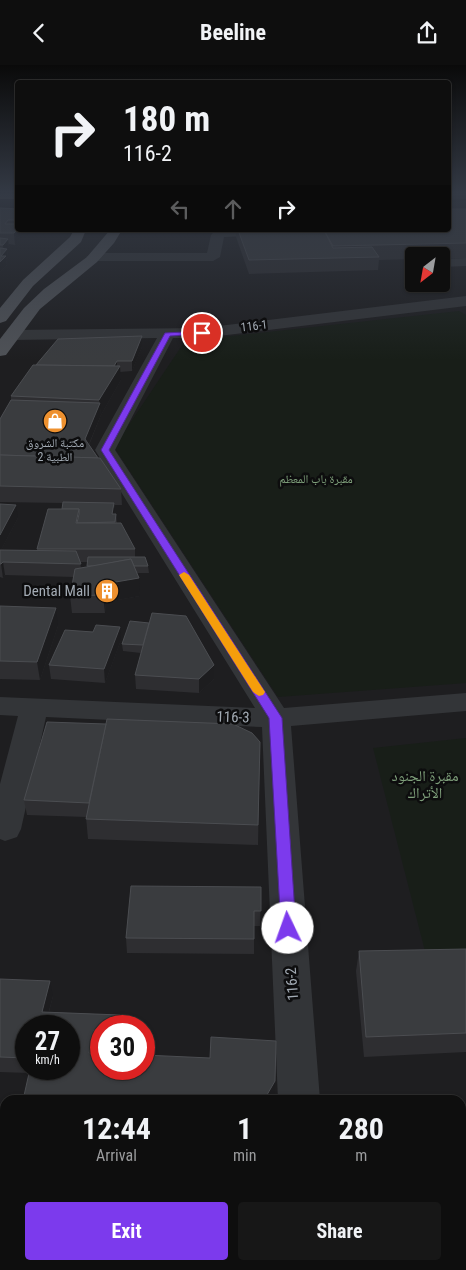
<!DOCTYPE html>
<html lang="en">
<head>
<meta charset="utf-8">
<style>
	:root { --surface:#0e0e0e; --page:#171717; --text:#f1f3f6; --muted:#9b9c9e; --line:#2e2e2e; --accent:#7c3aed }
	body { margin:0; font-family:"Roboto Condensed","Noto Naskh Arabic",sans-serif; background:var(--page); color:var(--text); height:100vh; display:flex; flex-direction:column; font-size:19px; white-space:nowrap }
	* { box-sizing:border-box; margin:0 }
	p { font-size:16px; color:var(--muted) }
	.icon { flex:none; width:28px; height:28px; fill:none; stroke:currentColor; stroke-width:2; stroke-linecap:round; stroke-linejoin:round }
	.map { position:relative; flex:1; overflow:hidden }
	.drawer { position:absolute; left:0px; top:1030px; width:466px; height:175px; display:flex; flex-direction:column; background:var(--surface); border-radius:15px 15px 0 0; box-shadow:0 1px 4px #0004,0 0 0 1px var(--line) }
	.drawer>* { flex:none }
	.banner { position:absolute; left:15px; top:15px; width:436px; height:152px; border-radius:5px; box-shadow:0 1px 4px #0004,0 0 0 1px var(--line); background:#0e0e0e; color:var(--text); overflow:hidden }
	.needle { width:32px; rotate:211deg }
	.fabs { position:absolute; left:405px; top:182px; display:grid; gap:10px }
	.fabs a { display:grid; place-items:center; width:45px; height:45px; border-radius:5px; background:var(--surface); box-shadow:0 1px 4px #0004,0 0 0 1px var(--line); font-size:25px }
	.speed { position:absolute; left:15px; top:950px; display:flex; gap:10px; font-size:25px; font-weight:700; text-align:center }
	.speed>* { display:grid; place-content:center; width:65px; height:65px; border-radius:50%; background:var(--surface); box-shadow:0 1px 4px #0004,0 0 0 1px var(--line); line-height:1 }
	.speed small { font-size:12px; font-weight:400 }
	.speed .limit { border:8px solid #d22; background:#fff; color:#111 }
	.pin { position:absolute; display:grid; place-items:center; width:42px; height:42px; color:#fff; margin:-21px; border:2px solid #fff; border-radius:50%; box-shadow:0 1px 5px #0007 }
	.me { position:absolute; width:55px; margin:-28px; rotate:357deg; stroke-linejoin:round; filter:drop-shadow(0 0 4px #0008) }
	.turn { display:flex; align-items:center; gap:18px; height:105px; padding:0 25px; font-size:22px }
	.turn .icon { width:65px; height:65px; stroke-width:2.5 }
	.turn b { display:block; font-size:35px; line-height:42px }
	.lanes { display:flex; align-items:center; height:48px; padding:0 25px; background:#0003; justify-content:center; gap:25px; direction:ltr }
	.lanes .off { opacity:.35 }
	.eta { display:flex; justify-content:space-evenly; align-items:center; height:85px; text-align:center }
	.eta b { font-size:30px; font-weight:700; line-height:35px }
	.action { display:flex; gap:10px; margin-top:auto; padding:10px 25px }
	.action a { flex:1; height:58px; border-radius:5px; background:var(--accent); color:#fff; font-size:20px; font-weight:700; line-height:58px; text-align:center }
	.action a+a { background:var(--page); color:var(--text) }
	header { display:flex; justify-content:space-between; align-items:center; height:65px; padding:0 25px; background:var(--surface); font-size:22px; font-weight:700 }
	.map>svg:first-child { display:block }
	.built { fill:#1e1e20; fill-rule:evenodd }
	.green { fill:#181e18 }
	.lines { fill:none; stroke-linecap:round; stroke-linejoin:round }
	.minor { fill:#333538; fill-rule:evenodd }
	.major { fill:#4f5257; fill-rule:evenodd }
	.wall { fill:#2e2e31; fill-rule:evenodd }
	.shaded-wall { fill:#1d1d1f }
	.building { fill:#3a3c3f; stroke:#4b4d51 }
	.route { fill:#7c3aed; stroke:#51269a }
	.slow { fill:#f59e0b }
	.labels { text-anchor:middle; stroke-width:5; stroke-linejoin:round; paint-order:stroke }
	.far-street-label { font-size:12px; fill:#a3abb4; stroke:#0d0d0e }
	.far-poi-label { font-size:12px; fill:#a3abb4; stroke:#0d0d0e }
	.far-park-label { font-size:12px; fill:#7e9f7a; stroke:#0d0d0e }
	.poi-label { font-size:15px; fill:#a3abb4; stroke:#0d0d0e; text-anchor:end }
	.street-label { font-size:15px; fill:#a3abb4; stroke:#0d0d0e }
	.park-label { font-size:15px; fill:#7e9f7a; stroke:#0d0d0e }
</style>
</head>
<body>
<header><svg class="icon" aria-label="back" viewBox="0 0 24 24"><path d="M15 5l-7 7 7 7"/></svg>Beeline<svg class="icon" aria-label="share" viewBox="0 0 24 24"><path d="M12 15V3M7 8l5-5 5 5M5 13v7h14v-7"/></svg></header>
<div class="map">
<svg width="466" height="1205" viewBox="0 0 466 1205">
	<rect width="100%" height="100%" fill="#121213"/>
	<path class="built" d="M466 136V1205H0V149L18 165H449V137ZM414 191H441V219H414ZM26 961H69V1004H26ZM101 961H144V1004H101ZM5 1035H461V1200H5Z"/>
	<g class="green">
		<path d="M459 246 466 250V618L278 632 114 382 185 276Z"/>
		<path d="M466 673V893L427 894 373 683Z"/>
	</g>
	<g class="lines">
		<g class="minor">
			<path d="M466 128V134L449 135V129Z"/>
			<path d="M216 165H296L290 169 224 172 220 192 213 196H93L86 192 93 188H207L211 170Z"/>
			<path d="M466 193V201L441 202V194Z"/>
			<path d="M466 231V241L202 273H173L115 385 284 643 466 628V646L291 661 320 1035H278L262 662 46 652 21 764 17 772 5 776 0 774V719L18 651 0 650V632L255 643 95 385 157 273 11 275 3 270 11 265 202 263Z"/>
			<path d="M0 1090 5 1091V1135L0 1134Z"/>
			<path d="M466 1167V1205H375L377 1200H461V1168Z"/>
			<rect x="286" y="1200" width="48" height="5"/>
		</g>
		<g class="major">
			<path d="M449 127H466V130L449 131Z"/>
			<rect x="0" y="128" width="18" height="6"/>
			<path d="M74 165H86L81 177 33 221 6 256 0 258V243L23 215 70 172Z"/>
			<path d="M110 165H122L114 178 97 197 40 244 6 290 0 291V274L24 243 44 224 87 192Z"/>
		</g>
	</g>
	<g class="wall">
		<path d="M0 143 18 144 23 170 15 180 9 179V182L7 185 8 192 6 194 7 200 0 207Z"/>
		<path d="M466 144V193L441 194V191H414V194L379 195 378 205 249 209 236 172V165H356L357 166 449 165Z"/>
		<path d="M142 271V282L132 306 120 307 121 315 101 350 89 380 121 424 122 440H115L114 449H116L117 458 135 484V492L148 501 149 508H136L140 531 106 537 105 548H72L70 531 74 512 5 510 3 513 0 512V439L18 453 1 485H37V484L62 444 63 438 0 437V354L11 335V331L36 300ZM80 497H87V502L81 503Z"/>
		<path d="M0 541 58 561 40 615 0 614Z"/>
		<path d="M130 556 214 600V614L199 628 136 624 135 610 141 588 123 586 122 579Z"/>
		<path d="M121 575 105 618 51 614 49 600Z"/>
		<path d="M260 677 258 780 88 774 86 752 27 750 24 735Z"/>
		<path d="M261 822 260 861H254V889L127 888 126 873Z"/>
		<path d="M466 884V987L364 992 356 906 359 886Z"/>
		<path d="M0 914 53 931 49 947 120 950 121 961H101V980H96L94 988 274 1031 29 1008 0 1007ZM26 961 69 1004H26Z"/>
	</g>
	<g class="shaded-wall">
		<path d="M18 151V163L15 166 14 155Z"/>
		<path d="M18 164V165H23V170L15 180 14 168Z"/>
		<path d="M8 174 9 182 7 185 8 192 6 194 7 200 0 207V197L1 191 4 187 3 180Z"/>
		<path d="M142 271V282L132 306V296Z"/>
		<path d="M117 296V305L120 301 121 315 101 350 99 335Z"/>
		<path d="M100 338 101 350 86 386 85 374Z"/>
		<path d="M114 438 115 444 113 456 112 449Z"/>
		<path d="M16 440 18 453 0 487V470Z"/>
		<path d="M79 444 80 456 77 460 76 458Z"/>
		<path d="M3 497 5 510 3 513 1 499Z"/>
		<path d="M139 513 140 531 106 537 105 548 103 530 104 519Z"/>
		<path d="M56 543 58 561 40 615 37 597Z"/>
		<path d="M120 562 121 575 105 618 104 604Z"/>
		<path d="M214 600V614L199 628V614Z"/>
		<path d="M50 916 53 931 45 961 42 947Z"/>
		<path d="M120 950 121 961H119Z"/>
		<path d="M94 965 96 980 91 1003 89 988Z"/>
		<path d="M275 1016 274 1031 272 1035H264Z"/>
	</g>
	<g class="building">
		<path d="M0 143 18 144V151L14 155H8L5 159H18V164L14 168H0Z"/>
		<path d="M449 144H466V178L333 181 325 167 406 165H449Z"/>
		<path d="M238 165H356L357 166 325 167 333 183 372 182 379 192 249 195Z"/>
		<path d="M0 173 8 174 3 180H0Z"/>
		<path d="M0 183 7 184 1 191H6L0 197Z"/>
		<path d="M142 271 132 296H117L114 301 36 300 58 274Z"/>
		<path d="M33 300 120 301 99 335 11 331Z"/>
		<path d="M11 335 100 338 85 374 98 393 0 390V354Z"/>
		<path d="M0 390 100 393 121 424 0 421Z"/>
		<path d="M63 437 114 438 112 449H116L115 457 77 458 79 449V444H62Z"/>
		<path d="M0 439 16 440 0 470Z"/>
		<path d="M48 444H79L76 458H121L135 484H37Z"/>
		<path d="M0 485 76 486 81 499 3 497 1 499H0Z"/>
		<path d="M88 492H145L148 501H134L131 494 94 501H87Z"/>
		<path d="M131 494 139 513 104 519 103 530 70 531 75 504Z"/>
		<path d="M0 541 56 543 37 597 0 596Z"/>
		<path d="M152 548 186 551 214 600 199 614 135 610Z"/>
		<path d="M130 556 149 558 143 580 122 579Z"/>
		<path d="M96 560 120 562 104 604 49 600 65 565 93 567Z"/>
		<path d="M107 654 233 659 252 668 260 677 258 760 86 754Z"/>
		<path d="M47 657 106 659 89 738 24 735Z"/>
		<path d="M131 821 261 822V846H254V874L126 873Z"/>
		<path d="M466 884V968L366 972 359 886Z"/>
		<path d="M0 914 50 916 42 947 120 950 119 961H101V965H94L89 988 101 989V1004H144V990L210 993 211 972 276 976 275 1016 264 1035H23L30 1004H69V961H26V993L0 992Z"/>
		<path d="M99 1200H272V1205H98Z"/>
	</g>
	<linearGradient id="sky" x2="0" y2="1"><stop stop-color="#0a0a0a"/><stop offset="0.43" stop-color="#333944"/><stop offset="1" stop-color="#333944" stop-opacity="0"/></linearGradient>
	<rect width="466" height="295" fill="url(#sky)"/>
	<path class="route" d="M202 266 205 269 170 271 109 385 282 653 296 863 294 867 288 869 283 867 281 863 269 653 101 385 165 268Z"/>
	<path class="slow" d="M184 507 189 510 265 627 263 630 259 631 253 627 179 510Z"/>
	<defs>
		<g id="shop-disc" transform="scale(1.25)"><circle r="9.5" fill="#ee912f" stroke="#0d0d0e"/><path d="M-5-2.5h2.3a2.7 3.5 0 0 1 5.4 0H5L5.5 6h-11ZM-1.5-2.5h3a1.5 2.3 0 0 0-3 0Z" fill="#fff"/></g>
		<g id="building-disc" transform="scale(1.25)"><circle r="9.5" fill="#ee912f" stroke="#0d0d0e"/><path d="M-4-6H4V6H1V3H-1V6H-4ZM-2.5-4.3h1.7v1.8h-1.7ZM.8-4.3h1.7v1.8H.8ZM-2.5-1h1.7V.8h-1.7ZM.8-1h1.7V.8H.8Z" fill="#fff"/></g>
	</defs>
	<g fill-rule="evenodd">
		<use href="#shop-disc" x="55" y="356"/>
		<use href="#building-disc" x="107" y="526"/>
	</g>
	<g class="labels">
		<g class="far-street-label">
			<text transform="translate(254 261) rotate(-7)" y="4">116-1</text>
		</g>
		<g class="far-poi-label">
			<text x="55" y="382">مكتبة الشروق<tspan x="55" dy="14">الطبية 2</tspan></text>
		</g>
		<g class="far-park-label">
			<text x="316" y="418">مقبرة باب المعظم</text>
		</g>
		<g class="poi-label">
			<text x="90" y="531">Dental Mall</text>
		</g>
		<g class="street-label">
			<text transform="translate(233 652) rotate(2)" y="5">116-3</text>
			<text transform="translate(292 919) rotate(-94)" y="5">116-2</text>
		</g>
		<g class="park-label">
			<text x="425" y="716">مقبرة الجنود<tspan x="425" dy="17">الأتراك</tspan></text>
		</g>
	</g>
</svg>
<div class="fabs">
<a><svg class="needle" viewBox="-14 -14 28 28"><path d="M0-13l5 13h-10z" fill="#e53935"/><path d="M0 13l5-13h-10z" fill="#9b9c9e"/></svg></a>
</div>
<div class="speed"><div>27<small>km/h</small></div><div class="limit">30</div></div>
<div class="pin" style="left:202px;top:268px;background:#d93025"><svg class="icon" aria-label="arrive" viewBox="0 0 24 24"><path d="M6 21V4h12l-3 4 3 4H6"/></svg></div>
<svg class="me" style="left:288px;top:863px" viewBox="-20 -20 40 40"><circle r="19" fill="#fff"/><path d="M0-13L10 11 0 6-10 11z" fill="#7c3aed"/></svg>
<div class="banner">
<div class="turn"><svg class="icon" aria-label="right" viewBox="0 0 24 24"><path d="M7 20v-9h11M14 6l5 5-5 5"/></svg><div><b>180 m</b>116-2</div></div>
<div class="lanes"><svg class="icon off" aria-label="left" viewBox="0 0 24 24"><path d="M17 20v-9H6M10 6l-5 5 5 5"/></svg><svg class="icon off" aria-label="ahead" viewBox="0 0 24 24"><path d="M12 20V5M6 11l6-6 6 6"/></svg><svg class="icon" aria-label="right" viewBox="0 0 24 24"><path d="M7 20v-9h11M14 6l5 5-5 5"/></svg></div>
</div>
<section class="drawer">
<div class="eta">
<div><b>12:44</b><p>Arrival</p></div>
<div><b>1</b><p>min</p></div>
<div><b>280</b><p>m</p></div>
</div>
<div class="action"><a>Exit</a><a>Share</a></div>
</section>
</div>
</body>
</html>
